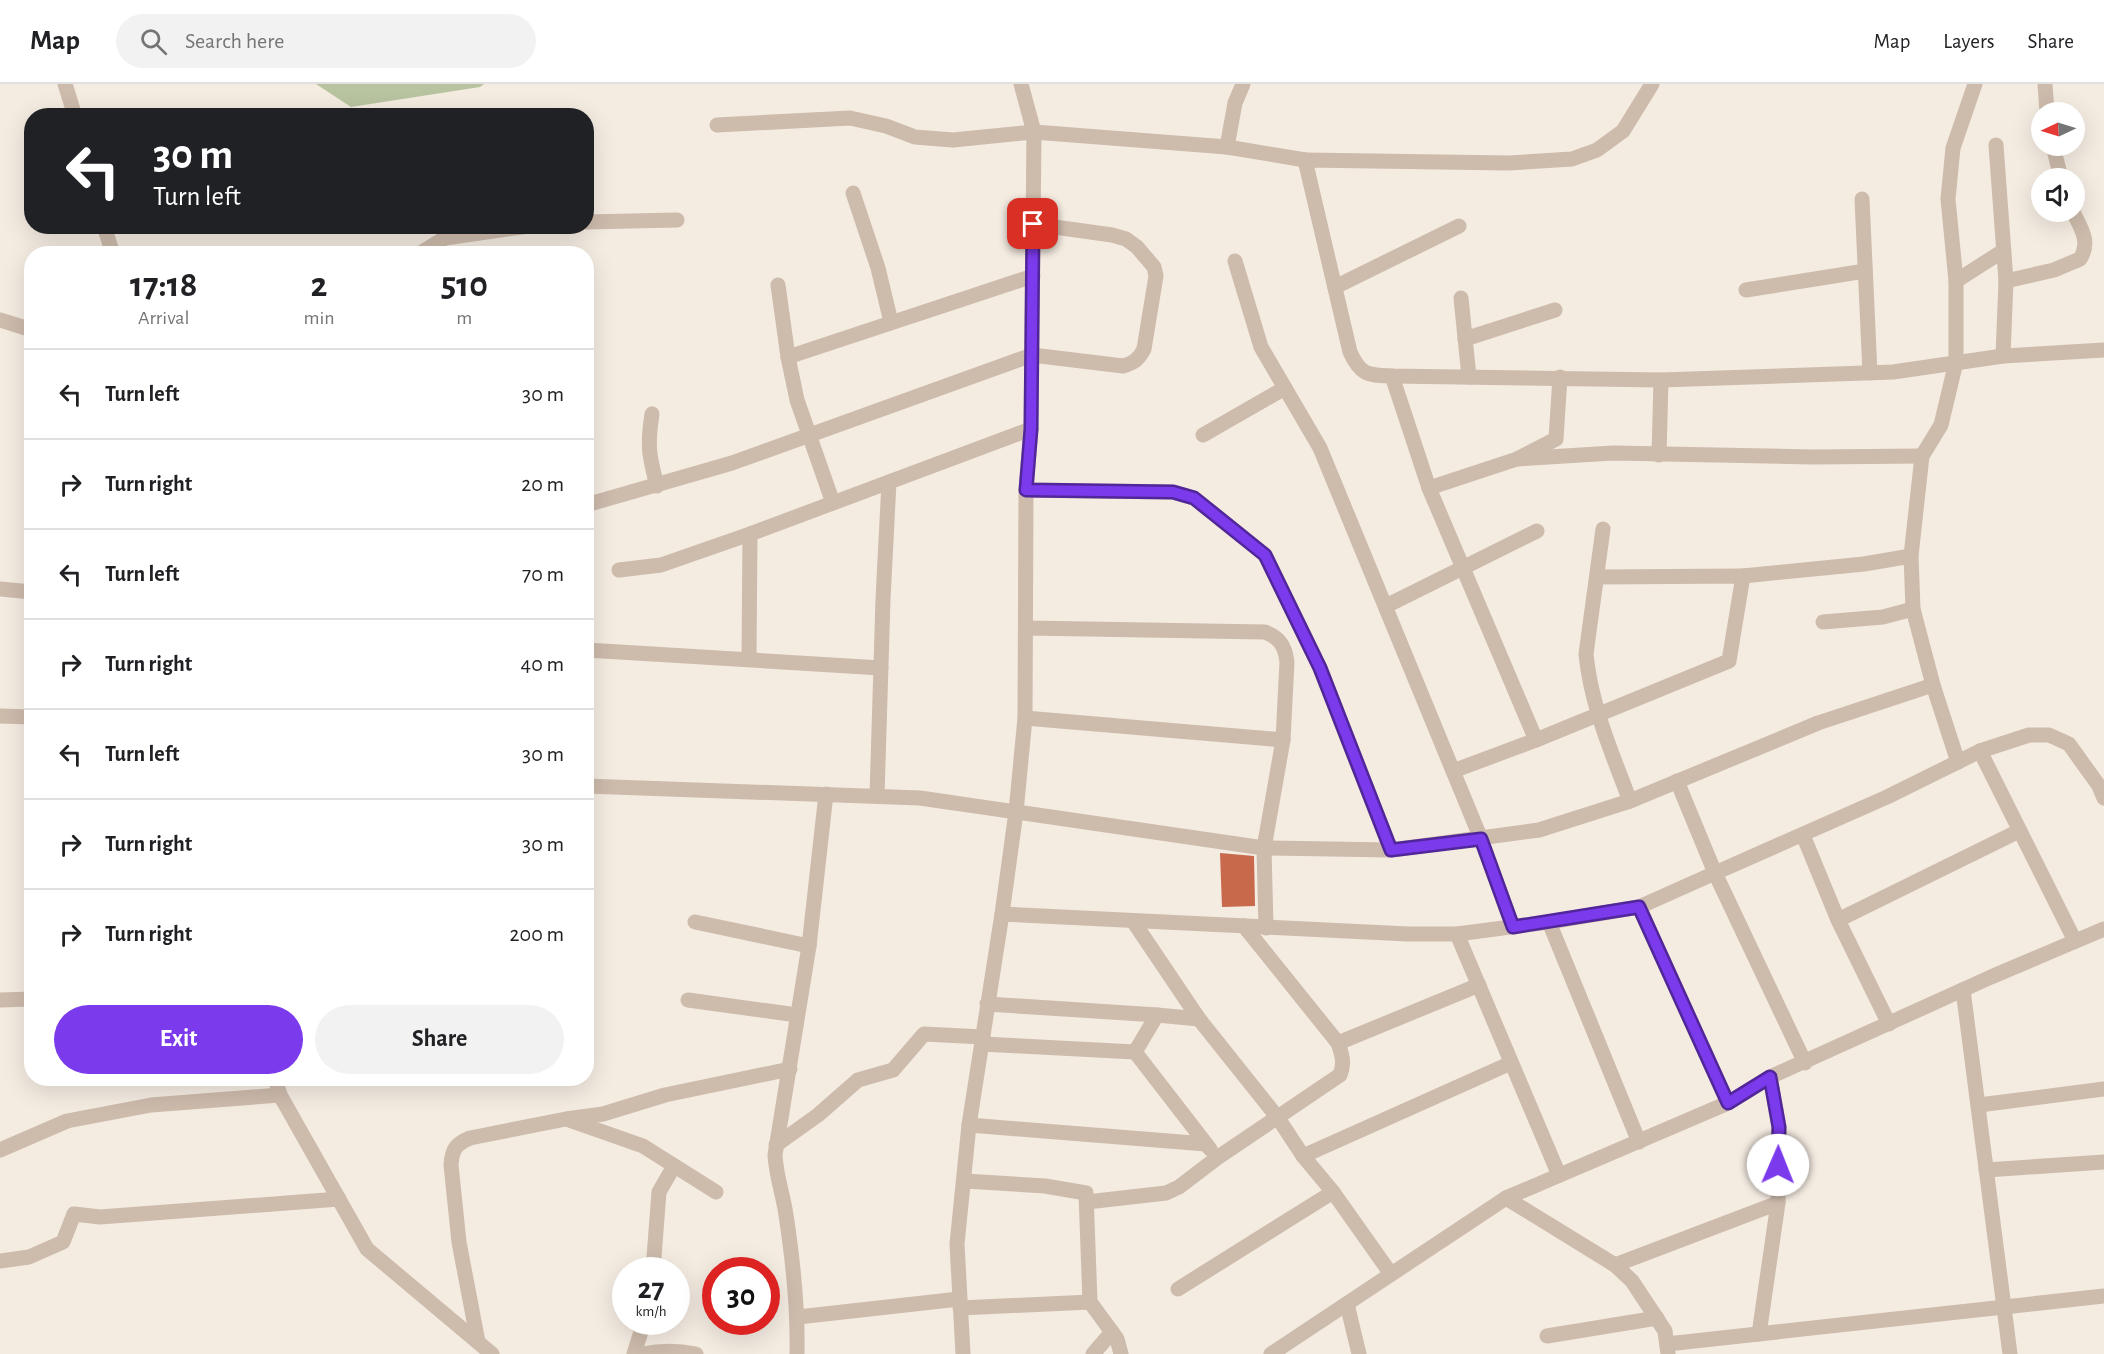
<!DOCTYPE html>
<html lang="en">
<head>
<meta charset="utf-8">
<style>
	:root { --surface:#fff; --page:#f2f2f2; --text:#202124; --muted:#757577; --line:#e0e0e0; --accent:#7c3aed }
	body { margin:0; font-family:"Alegreya Sans",sans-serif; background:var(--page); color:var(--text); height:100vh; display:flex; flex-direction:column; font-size:22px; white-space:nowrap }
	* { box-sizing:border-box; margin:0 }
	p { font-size:20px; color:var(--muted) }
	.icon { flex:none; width:33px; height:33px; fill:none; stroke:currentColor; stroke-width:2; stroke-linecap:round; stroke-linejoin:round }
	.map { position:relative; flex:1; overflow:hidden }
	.details { position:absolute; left:24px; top:162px; width:570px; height:840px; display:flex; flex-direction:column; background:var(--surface); border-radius:24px; box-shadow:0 6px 24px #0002 }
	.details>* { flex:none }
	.banner { position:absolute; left:24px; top:24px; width:570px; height:126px; border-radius:24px; box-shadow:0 6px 24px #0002; background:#202124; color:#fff; overflow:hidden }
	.needle { width:39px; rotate:266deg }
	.fabs { position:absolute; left:2031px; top:18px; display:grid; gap:12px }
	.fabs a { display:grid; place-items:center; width:54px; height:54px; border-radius:50%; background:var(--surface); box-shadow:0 6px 24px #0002; font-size:30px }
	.speed { position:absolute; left:612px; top:1173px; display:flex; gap:12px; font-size:30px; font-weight:700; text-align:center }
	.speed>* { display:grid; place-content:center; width:78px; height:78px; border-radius:50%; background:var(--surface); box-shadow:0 6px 24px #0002; line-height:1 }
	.speed small { font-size:15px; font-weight:400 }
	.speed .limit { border:9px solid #d22; background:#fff; color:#111 }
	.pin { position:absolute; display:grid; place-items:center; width:51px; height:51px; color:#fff; margin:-26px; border-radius:12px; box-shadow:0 3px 9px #0006 }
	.me { position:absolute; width:66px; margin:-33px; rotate:1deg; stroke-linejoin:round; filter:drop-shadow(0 0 4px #0008) }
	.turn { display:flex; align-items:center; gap:21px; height:126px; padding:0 30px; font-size:27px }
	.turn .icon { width:78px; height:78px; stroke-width:2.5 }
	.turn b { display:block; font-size:42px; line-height:51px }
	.eta { display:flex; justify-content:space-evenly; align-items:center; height:102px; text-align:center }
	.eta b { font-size:36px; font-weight:600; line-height:42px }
	.button { display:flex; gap:12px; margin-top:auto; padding:12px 30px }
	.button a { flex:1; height:69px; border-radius:36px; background:var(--accent); color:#fff; font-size:24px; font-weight:600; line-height:69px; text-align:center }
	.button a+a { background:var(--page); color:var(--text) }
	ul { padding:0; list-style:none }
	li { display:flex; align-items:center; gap:18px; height:90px; padding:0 30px; border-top:2px solid var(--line) }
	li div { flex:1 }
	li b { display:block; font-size:22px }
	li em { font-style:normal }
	header { display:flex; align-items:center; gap:36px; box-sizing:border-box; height:84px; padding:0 30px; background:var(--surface); border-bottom:2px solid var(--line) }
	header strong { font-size:28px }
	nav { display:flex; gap:33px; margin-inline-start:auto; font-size:21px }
	.search { width:420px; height:54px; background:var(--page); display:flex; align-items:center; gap:15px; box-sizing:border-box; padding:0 21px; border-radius:33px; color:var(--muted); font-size:22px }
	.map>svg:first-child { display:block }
	.green { fill:#b8c4a0 }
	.building { fill:#c8694b }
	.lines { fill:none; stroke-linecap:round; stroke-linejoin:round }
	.minor { stroke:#cdbbac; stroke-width:15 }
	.tertiary { stroke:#cdbbac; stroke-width:15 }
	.route-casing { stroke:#51269a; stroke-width:15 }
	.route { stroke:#7c3aed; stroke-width:10 }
</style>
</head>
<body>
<header>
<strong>Map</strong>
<div class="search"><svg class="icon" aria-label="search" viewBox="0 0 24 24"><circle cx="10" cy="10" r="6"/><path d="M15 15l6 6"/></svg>Search here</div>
<nav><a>Map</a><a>Layers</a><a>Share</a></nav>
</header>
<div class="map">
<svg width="2104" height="1270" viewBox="0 0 2104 1270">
	<rect width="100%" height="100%" fill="#f4ebe1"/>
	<path class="green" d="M316 0H484L480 3 351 23Z"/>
	<path class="building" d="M1220 769 1254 772 1255 822 1222 823Z"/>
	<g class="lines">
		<g class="minor">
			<path d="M65 0 75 32"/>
			<path d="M1652 0 1623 47 1597 66 1572 75 1509 79 1305 76 1350 268C1361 292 1368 291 1392 292L1661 296 1893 288 2003 272 2104 266"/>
			<path d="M2045 0 2047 28"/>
			<path d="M717 41 850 34 886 42 915 53 953 56 1034 48 1227 63 1235 19 1243 0"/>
			<path d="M1996 61 2006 197 2003 272"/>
			<path d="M2053 62 2061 94"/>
			<path d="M1227 63 1305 76"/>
			<path d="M853 109 878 184 891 238"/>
			<path d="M1862 115 1870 289"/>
			<path d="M586 138 677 136"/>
			<path d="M104 142 113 170"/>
			<path d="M419 170 445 154 529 142"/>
			<path d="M1235 177 1261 263 1320 364 1481 755 1513 843"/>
			<path d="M1956 197 2003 167"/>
			<path d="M2006 197 2054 186 2080 175C2091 158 2081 144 2073 128"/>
			<path d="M778 201 788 273 797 316 833 419"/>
			<path d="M1335 203 1459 142"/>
			<path d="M1746 206 1865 187"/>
			<path d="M1461 214 1469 293"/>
			<path d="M0 236 32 246"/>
			<path d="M1465 255 1555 226"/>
			<path d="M788 273 1033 192"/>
			<path d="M1392 292 1429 404 1536 656 1729 577 1743 492 1598 493"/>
			<path d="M652 330C647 362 649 371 657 402"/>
			<path d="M1203 351 1285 304"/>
			<path d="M1659 371 1661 296"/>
			<path d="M1517 375 1613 369 1813 373 1922 372"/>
			<path d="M1429 404 1517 375 1556 355 1560 293"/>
			<path d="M1026 406 1173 408 1194 414 1265 471 1320 584 1391 766"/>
			<path d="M586 421 732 379 1032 271 1123 282C1134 279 1139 275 1144 265L1156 192 1154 183 1137 163 1126 155 1112 151 1033 140"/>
			<path d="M1603 445 1586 570C1591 622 1612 669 1630 717"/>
			<path d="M619 486 661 481 750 450 1031 345"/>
			<path d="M1743 492 1864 480 1911 472"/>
			<path d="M0 505 32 508"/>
			<path d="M1386 522 1537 447"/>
			<path d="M1823 538 1883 533 1913 525"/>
			<path d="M1027 544 1265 548C1280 554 1285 562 1287 578L1283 656 1264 764 1266 844"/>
			<path d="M586 566 881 584"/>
			<path d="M749 575 750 450"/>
			<path d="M1933 601 1958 678"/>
			<path d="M0 632 32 633"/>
			<path d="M1025 634 1283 656"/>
			<path d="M1980 667 2075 857"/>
			<path d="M1453 687 1536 656"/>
			<path d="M586 702 920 714 1264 764 1391 766 1539 746 1630 717 1818 639 1933 601 1913 525 1911 472 1922 372 1941 341 1956 278V197L1948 115 1953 64 1975 0"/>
			<path d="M877 712 883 515 889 398"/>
			<path d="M1803 751 1838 836 1889 940"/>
			<path d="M1639 823 1728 1019"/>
			<path d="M1002 830 1408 850H1457L1549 838 1639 823 1715 789 1677 697"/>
			<path d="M1838 836 2019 747"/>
			<path d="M1133 837 1199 935 1278 1034 1303 1072 1333 1108 1391 1190"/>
			<path d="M695 838 809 862"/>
			<path d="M1549 838 1639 1058"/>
			<path d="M1457 850 1559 1091"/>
			<path d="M1963 906 2010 1270"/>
			<path d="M0 916 32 915"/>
			<path d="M688 916 797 931"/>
			<path d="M987 920 1157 931 1199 935"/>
			<path d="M1157 931 1135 968 1210 1065"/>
			<path d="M1338 959 1479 901"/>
			<path d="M982 960 1135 968"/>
			<path d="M1805 979 1715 789 1887 713 1980 667 2029 651H2049L2069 660 2099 702 2104 714"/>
			<path d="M1770 993 1779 1043 1778 1119"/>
			<path d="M275 994 280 1011 367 1165 492 1270"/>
			<path d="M1979 1021 2104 1005"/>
			<path d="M569 1036 643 1062 716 1108"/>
			<path d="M969 1041 1206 1060"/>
			<path d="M776 1061 818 1031 858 996 893 986 924 950 983 953"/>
			<path d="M0 1066 67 1037 151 1021 280 1011"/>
			<path d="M1303 1072 1511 979"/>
			<path d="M1986 1086 2104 1078"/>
			<path d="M965 1097 1045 1102 1086 1109 1090 1218 1117 1255 1121 1270"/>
			<path d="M1506 1114 1615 1181 1632 1197 1665 1247 1668 1270"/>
			<path d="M1087 1118 1166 1109 1179 1103 1217 1074 1340 991C1345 979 1342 971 1338 959L1244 842"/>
			<path d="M0 1177 29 1173 63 1158 74 1130 100 1133 339 1115"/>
			<path d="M1615 1181 1778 1119 1759 1250"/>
			<path d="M653 1186 659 1108 674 1082"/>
			<path d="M1178 1205 1333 1108"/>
			<path d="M1347 1220 1359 1270"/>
			<path d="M960 1224 1090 1218"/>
			<path d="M798 1233 959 1215"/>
			<path d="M1547 1252 1657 1234"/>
			<path d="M478 1258 459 1158 451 1081C452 1065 456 1060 470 1054L566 1035 603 1030 665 1011 790 985"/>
			<path d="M1667 1260 2104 1212"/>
			<path d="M634 1270 644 1238"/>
			<path d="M643 1270C661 1266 677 1266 696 1270"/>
			<path d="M797 1270C798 1223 793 1177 786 1131 783 1110 776 1092 775 1071L809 862 826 710"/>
			<path d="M963 1270 957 1160 969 1041 1002 830 1016 728 1025 634 1026 406 1031 345 1034 48 1021 0"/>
			<path d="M1093 1270 1112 1248"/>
		</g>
		<path class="tertiary" d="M1271 1270 1506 1114 1728 1019 1770 993 1991 893 2104 845"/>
	</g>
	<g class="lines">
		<g class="route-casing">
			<path id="route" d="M1033 140 1031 345 1026 406 1173 408 1194 414 1265 471 1320 584 1391 766 1481 755 1513 843 1639 823 1728 1019 1770 993 1779 1043 1778 1081"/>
		</g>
		<use href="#route" class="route"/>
	</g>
</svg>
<div class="fabs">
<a><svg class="needle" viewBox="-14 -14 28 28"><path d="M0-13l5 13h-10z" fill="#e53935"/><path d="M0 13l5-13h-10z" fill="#757577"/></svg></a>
<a><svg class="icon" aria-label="sound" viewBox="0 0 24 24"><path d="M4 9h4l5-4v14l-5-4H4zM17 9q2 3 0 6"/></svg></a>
</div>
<div class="speed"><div>27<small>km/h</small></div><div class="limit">30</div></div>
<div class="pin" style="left:1033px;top:140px;background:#d93025"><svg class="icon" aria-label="arrive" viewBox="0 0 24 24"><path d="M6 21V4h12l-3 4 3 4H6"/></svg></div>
<svg class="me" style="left:1778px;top:1081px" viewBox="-20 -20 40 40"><circle r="19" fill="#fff"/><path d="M0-13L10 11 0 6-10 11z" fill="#7c3aed"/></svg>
<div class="banner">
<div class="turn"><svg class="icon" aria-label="left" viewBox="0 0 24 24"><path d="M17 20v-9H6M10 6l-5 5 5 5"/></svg><div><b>30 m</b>Turn left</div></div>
</div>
<section class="details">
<div class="eta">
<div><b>17:18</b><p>Arrival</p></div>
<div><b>2</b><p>min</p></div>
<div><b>510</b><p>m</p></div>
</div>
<ul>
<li><svg class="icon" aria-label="left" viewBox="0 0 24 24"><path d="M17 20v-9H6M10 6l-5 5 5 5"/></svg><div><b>Turn left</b></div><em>30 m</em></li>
<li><svg class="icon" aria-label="right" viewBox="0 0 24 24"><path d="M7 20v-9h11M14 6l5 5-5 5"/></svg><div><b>Turn right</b></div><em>20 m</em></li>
<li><svg class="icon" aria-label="left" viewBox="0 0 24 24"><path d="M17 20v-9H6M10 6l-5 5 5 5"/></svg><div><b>Turn left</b></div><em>70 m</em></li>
<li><svg class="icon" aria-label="right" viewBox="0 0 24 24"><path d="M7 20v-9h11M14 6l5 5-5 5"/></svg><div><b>Turn right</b></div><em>40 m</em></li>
<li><svg class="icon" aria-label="left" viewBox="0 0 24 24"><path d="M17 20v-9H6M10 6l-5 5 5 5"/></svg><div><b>Turn left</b></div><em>30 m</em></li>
<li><svg class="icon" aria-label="right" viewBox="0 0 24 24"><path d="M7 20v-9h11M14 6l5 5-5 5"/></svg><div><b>Turn right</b></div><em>30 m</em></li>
<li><svg class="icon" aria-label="right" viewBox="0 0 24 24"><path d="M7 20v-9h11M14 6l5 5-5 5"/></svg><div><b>Turn right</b></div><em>200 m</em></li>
</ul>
<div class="button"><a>Exit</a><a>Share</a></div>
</section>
</div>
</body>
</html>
